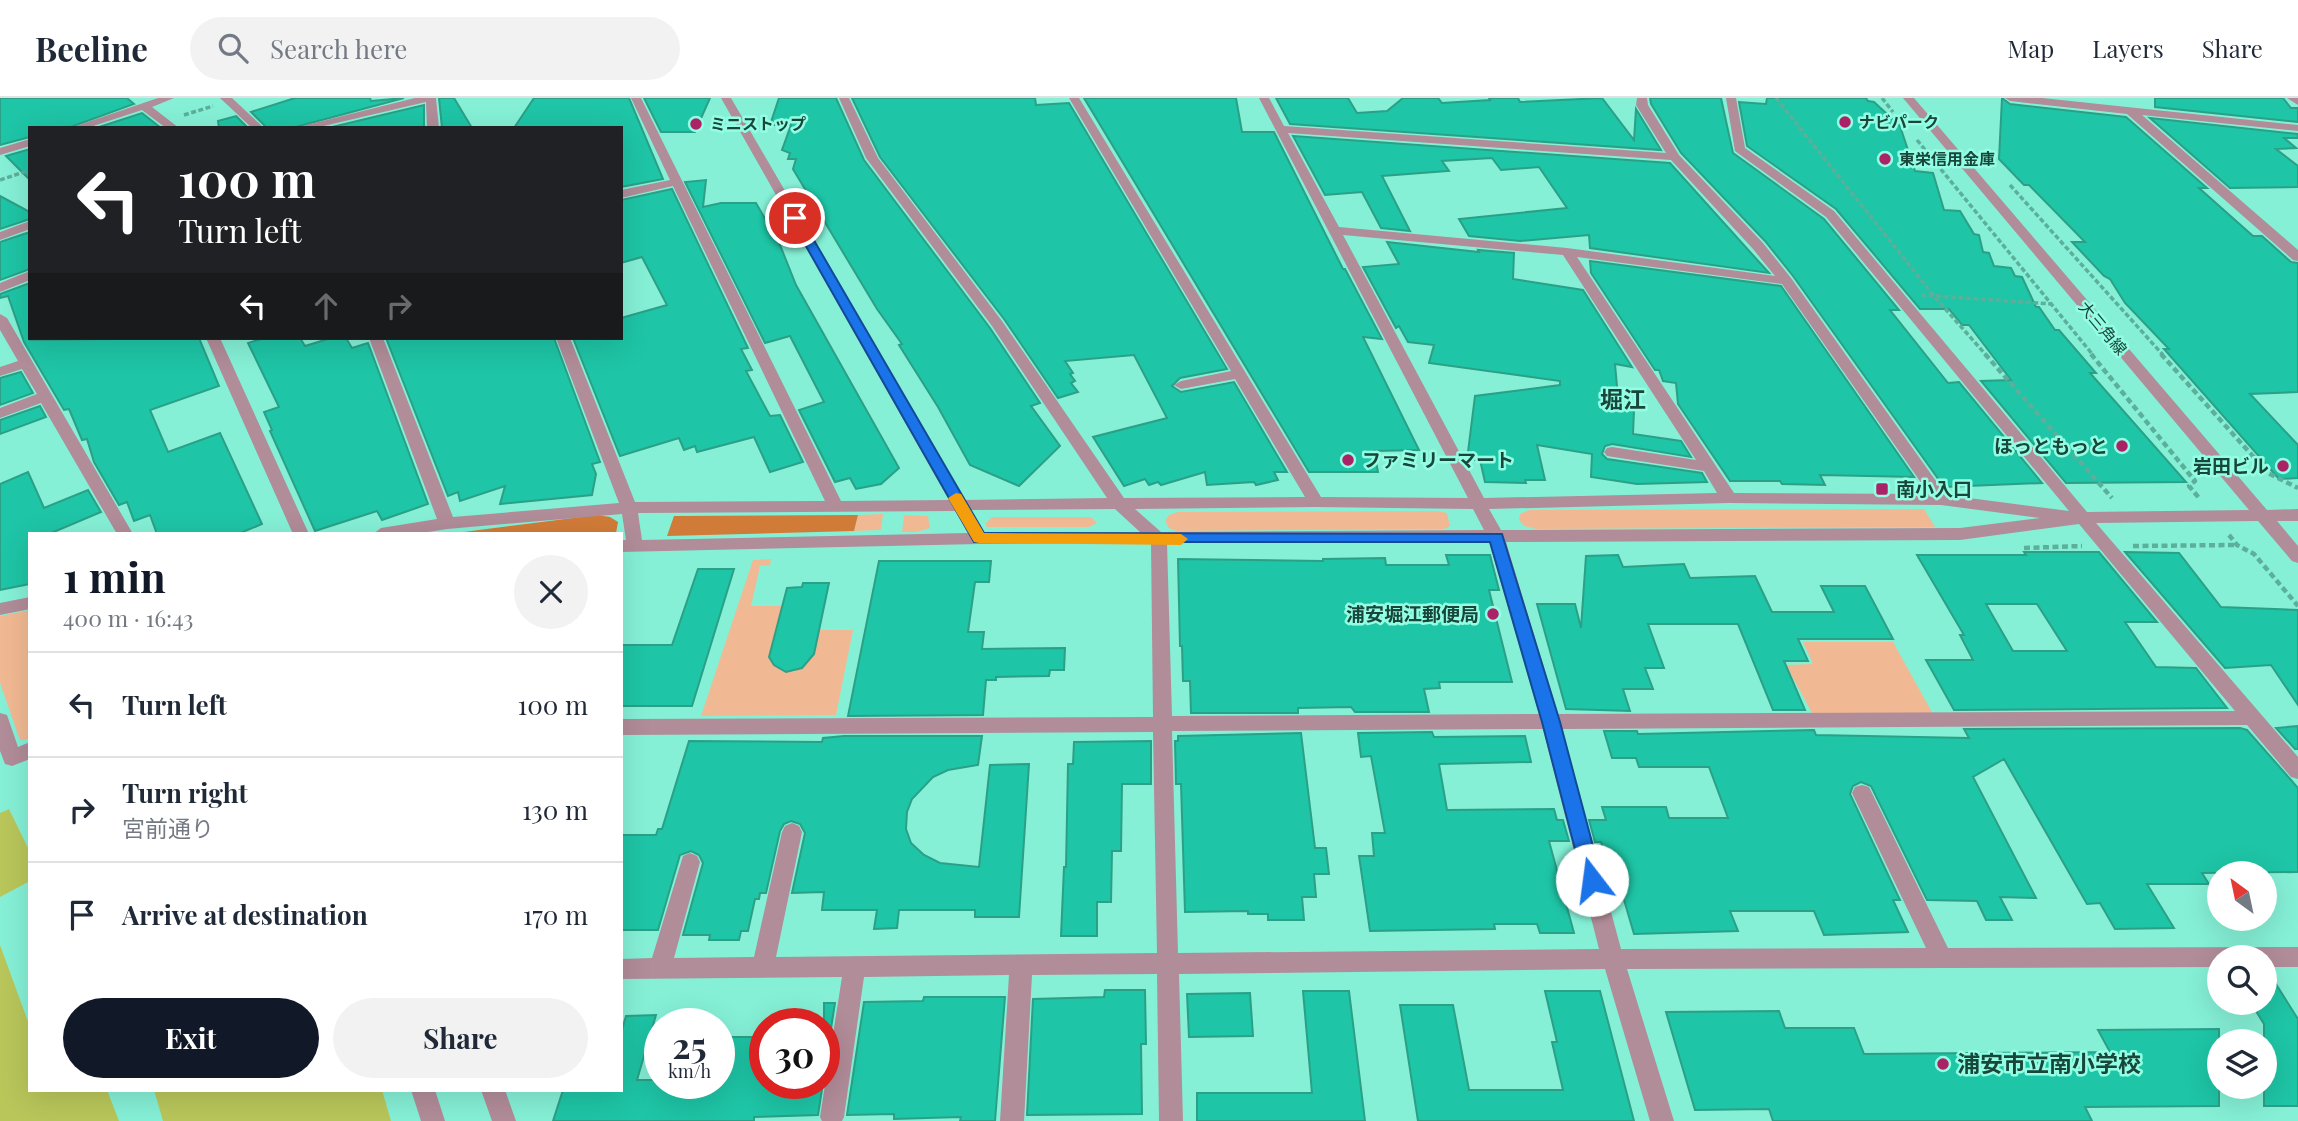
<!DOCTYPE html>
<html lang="en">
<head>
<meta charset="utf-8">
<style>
	:root { --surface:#fff; --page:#f2f2f3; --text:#1f2937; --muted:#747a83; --line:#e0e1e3; --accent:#111827 }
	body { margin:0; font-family:"Playfair Display","Noto Sans JP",serif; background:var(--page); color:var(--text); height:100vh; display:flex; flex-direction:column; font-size:26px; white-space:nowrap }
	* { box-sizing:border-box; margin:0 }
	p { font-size:23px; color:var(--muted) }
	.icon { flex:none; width:38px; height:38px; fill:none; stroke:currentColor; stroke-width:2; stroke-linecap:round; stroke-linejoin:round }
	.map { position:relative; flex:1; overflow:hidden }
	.details { position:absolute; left:28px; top:434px; width:595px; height:560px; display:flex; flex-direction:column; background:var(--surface); border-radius:0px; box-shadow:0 7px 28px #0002 }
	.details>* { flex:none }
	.banner { position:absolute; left:28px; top:28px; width:595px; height:214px; border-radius:0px; box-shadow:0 7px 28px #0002; background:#202124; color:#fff; overflow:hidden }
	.needle { width:46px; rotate:327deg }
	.tools { position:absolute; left:2207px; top:763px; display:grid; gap:14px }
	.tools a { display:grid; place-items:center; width:70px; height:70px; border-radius:50%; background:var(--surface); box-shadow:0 7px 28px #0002; font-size:35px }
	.speed { position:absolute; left:644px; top:910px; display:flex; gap:14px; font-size:35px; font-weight:700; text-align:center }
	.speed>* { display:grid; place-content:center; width:91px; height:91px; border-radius:50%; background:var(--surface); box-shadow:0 7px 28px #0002; line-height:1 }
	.speed small { font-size:18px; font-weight:400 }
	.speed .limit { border:10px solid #d22; background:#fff; color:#111 }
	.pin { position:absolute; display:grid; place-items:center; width:60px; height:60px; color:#fff; margin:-30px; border:4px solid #fff; border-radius:50%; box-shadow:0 2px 7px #0007 }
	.me { position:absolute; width:77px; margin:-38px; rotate:345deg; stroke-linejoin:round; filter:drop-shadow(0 0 5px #0008) }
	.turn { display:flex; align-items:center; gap:24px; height:147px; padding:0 35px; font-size:32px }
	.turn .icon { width:91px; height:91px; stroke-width:2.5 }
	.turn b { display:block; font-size:49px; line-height:60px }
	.lanes { display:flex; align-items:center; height:66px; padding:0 35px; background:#0003; justify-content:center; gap:35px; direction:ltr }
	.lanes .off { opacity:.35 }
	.round { display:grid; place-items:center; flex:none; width:74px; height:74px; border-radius:37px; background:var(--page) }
	.overview { display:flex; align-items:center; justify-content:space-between; height:119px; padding:0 35px }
	h1 { font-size:42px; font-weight:700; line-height:52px; color:var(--accent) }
	.action { display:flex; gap:14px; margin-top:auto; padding:14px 35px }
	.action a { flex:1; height:80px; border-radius:42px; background:var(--accent); color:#fff; font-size:28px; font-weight:700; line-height:80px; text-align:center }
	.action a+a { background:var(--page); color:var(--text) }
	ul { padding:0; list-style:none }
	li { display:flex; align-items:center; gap:21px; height:105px; padding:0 35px; border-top:2px solid var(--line) }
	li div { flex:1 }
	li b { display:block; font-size:26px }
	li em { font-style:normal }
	header { display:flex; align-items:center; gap:42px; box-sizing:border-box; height:98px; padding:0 35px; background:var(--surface); border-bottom:2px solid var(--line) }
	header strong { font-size:33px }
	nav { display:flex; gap:38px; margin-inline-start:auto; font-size:24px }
	.search { width:490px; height:63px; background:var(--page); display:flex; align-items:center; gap:18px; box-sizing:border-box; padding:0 24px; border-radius:38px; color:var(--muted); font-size:26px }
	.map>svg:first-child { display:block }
	.green { fill:#f1b993 }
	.forest { fill:#d17b38 }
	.water { fill:#b9c65a }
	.building { fill:#1ec5a6; stroke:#2ba087; stroke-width:2; fill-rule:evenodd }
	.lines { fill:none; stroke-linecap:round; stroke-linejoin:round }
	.path-far1 { stroke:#5caf9b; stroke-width:3.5; stroke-dasharray:5 2.5; stroke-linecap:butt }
	.path { stroke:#5caf9b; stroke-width:4.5; stroke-dasharray:6 3.5; stroke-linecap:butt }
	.minor { fill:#b18c99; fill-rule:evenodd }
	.route { fill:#1a73e8; stroke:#114b97; stroke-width:2 }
	.slow { fill:#f59e0b }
	.poi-dot { fill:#ab2367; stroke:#93fee3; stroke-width:2.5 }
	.labels { text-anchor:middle; stroke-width:5; stroke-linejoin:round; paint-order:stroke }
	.far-poi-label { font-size:16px; font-weight:bold; fill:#18463b; stroke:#93fee3; text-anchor:start }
	.far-street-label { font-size:16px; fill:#18463b; stroke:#93fee3 }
	.poi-label { font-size:19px; font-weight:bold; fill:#18463b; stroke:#93fee3; text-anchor:end }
	.quarter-label { font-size:23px; font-weight:bold; fill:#18463b; stroke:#93fee3 }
	.near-poi-label { font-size:23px; font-weight:bold; fill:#18463b; stroke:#93fee3; text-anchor:start }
</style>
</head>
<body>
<header>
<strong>Beeline</strong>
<div class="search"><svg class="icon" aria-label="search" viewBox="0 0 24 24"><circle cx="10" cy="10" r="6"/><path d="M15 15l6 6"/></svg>Search here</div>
<nav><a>Map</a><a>Layers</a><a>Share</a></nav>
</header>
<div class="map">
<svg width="2298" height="1023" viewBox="0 0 2298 1023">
	<rect width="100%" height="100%" fill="#85f0d6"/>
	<g class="green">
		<path d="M1924 411 1935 429 1536 431 1524 428 1519 422 1520 416 1529 412Z"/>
		<path d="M1438 413 1447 415 1450 428 1444 431 1176 433 1169 430 1165 423 1169 417 1178 414Z"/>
		<path d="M883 416 881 432 854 433 858 417Z"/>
		<path d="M904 417 928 418 930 430 917 434H902Z"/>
		<path d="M992 419H1091L1097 425 1089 429H987L985 426Z"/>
		<path d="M771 461 770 467 760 468 751 508H783L769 558C775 570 781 574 794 574L814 556 820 532H853L836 617 701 618 753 462Z"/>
		<path d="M30 512V641L20 642 0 585V518Z"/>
		<path d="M1803 544H1893L1933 616 1812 615 1786 567 1813 566Z"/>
	</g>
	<g class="forest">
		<path d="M597 417 610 419 618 424 616 435 448 436Z"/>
		<path d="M858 417 854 433 667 438 674 418Z"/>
	</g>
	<g class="water">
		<path d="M9 711 30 754V783L0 799V715Z"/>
		<path d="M0 847 30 929V992H107L119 1023H0Z"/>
		<path d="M154 992H382L391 1023H163Z"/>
	</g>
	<g class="building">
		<path d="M0 0H127L134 6 68 30H30V39L0 47Z"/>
		<path d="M295 0H370L371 3 404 0 292 30H267L251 14Z"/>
		<path d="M439 0H454L472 30H442Z"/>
		<path d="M534 0H629L663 81 621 89V30H514Z"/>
		<path d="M644 0H710L695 34H661Z"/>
		<path d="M779 0H836L864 62 990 230 1040 305 1031 308 1060 348 1019 388 970 367 938 309 899 247 902 246 877 211 793 71 796 61H788L790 55 782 52 791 27H770Z"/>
		<path d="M852 0H1035L1036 7 1069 5 1227 271 1180 280 1172 288 1181 294 1234 284 1287 374H1274L1278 382 1256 387 1254 384 1207 387 1205 374 1161 387 1158 384 1149 387 1145 381 1124 388 1093 339 1167 320 1134 257 1065 263 1073 275 1070 276 1075 283 1071 285 1078 294 1058 300 1004 221 880 59Z"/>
		<path d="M1084 0H1236L1242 34H1274L1343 171H1345L1382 241 1363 239 1419 352 1374 353 1378 374H1309Z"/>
		<path d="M1276 0H1348L1357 15 1387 13 1403 0H1438L1442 5 1490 2 1489 0H1518L1520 4 1602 0 1634 42 1636 11 1661 52 1290 26Z"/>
		<path d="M1650 0H1721L1733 55 1824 121 1899 212H1890L1948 285 1959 284 2042 385 1944 389 1793 178 1765 143 1681 55 1651 6Z"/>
		<path d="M1767 0H1866L1868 3 1874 4 1900 28 1915 73 1933 75 1944 112 1960 113 1974 136 1979 137 1983 154 1989 155 1994 168 2011 170 2015 178 2022 179 2036 209H2039L2055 232H2059L2096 275H2090L2186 384 2066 385 1981 283 2011 282 1969 227H1962L1949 211H1920L1836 111 1747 48 1739 4 1766 6Z"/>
		<path d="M2002 0 2010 6 2126 19 2207 90H2199L2253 138H2262L2291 164 2298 165V294L2250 296 2298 347V380L2279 381 2164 251H2169L2125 205 2110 181 2104 178 2072 144H2085L2029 87H2024L1999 61Z"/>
		<path d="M2155 0H2283L2291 10H2298V24L2155 9Z"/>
		<path d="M424 7V30H328Z"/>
		<path d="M142 15 161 30H96Z"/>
		<path d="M236 18 248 30H219L218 23Z"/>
		<path d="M2150 20 2298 36V40H2284L2296 50 2276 51 2298 68V89L2230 90Z"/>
		<path d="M1293 38 1670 65 1769 175 1590 150 1589 137 1520 143 1469 138 1459 121 1567 110 1539 69 1501 72 1492 60 1442 63 1449 73 1382 78 1410 133 1381 130 1362 94 1325 97Z"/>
		<path d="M30 51V82L6 58Z"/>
		<path d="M706 82 703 109 721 105H756L780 147 796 187 899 370 881 386 856 391 850 380 835 384 799 312 824 304 790 238 765 245 685 84Z"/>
		<path d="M672 91 748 250 741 251 752 272 746 273 770 318 780 317 803 364 770 374 754 339 697 354 695 348 684 352 679 340 620 358 573 240H621V220L667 207 642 159 621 165V102Z"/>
		<path d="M0 98 30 114V121L0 131Z"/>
		<path d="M30 134V171L0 182V144Z"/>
		<path d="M1387 144 1479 154 1478 152 1514 155 1513 181 1583 192 1632 269 1615 266 1619 310 1634 312 1633 336 1681 343 1691 359 1612 346 1605 348 1602 356 1607 361 1702 375 1707 384 1637 386 1591 379 1592 356 1537 347 1545 382H1525L1526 385 1485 384 1480 362H1467L1475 298 1560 287V283L1429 265 1434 247 1408 244 1399 228 1396 230 1363 169 1399 166Z"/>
		<path d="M1590 163 1781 188 1914 379 1820 377 1825 387 1782 386 1780 383H1730L1678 306 1676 285 1663 283 1659 272H1655L1591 175Z"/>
		<path d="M30 185V242L199 240 219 288 150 312 168 354 220 335 262 426 238 436H157L150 417 134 423 127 404 119 407 94 364 87 341 82 342 69 311 64 312 24 244 8 198 0 200V196Z"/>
		<path d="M264 240H300L305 248 331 240H346L352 250 368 245 428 406 382 422 377 413 315 433 270 333 272 332 264 314 279 309 248 245Z"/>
		<path d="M386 240H554L600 364 592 366 596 376 592 397 500 406 505 388 460 403 458 394 448 398Z"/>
		<path d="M21 274 33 295 0 307V280Z"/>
		<path d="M40 308 46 319 0 336V322Z"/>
		<path d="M28 374 44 410 88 392 101 414 49 436H30V486L0 492V386Z"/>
		<path d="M2024 454H2099L2157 524H2125L2156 569 2196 570 2227 610 1954 612 1926 562H1973L1960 537H1964L1917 457H2026ZM1986 506H2037L2067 553H2013Z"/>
		<path d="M2125 454 2179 455 2221 509 2298 512V607L2271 567 2225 570Z"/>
		<path d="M1446 457H1490L1499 492H1489L1512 584H1439L1440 590 1424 591 1429 614H1355L1351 609 1298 610V615H1191L1190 583H1183L1182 548H1180L1178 461 1323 463V461L1385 460 1386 467H1449Z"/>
		<path d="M1618 457 1623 469 1684 466 1690 480 1755 478 1772 514H1834L1821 488H1865L1893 541H1798L1808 563H1784L1805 612H1773L1738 526H1648L1664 570H1645L1653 591H1623L1630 613 1566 611 1537 506H1575L1581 530 1586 458Z"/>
		<path d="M879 463H991L989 484H975L968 534H984L982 551 1065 550 1064 572H1050L1049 578 996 579V582H986L983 617 848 618Z"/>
		<path d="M698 471H734L692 608H621V547H672Z"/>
		<path d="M803 485H829L814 556 802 570 786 574 774 567 769 559 787 490 802 489Z"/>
		<path d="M2298 628V651H2295L2276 630Z"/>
		<path d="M2240 630 2247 632 2298 690V774L2202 775 2209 786H2147L2174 830 2115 831 2100 805 2087 806 2004 661 1973 679 2036 800 2000 799 2012 822H1986L1977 803 1927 802 1871 688 1861 684 1853 688 1850 696 1900 802H1893L1908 834 1824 837 1814 813H1730L1738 833 1634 836 1615 771H1609L1601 744H1595L1589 722H1606L1602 709H1666L1669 720H1728L1709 669H1639L1636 660H1612L1604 633H1637L1638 636 1814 632 1816 637 1969 640 1964 631Z"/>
		<path d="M1432 634 1434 639 1525 638 1531 664 1439 666 1447 712 1554 711 1557 722H1563L1569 743H1549L1574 835H1540L1537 826H1494L1495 831 1370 833 1359 758H1374L1372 735H1385L1371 658 1361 659 1358 635Z"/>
		<path d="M1301 635 1315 750H1326L1329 776H1314L1316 799H1302L1304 822H1268V816H1248V813L1185 814 1181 686H1176L1175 643H1178V638Z"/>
		<path d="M844 638H982L978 667 948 672 933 679 912 701 907 714 906 731 911 745 924 757 940 765 979 769 990 667 1029 666 1019 819H975V812H899L897 830 874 831 877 812H822L824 794 792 795 805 735 800 726 791 723 784 726 780 733 766 795H760L759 801H755L748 833H741L739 842H709L710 837H683L703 765 699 757 691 753 680 757 658 832H621V737H656L658 731H662L689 643 822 644 823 640Z"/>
		<path d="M1151 643V686H1122L1121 753H1112L1111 804H1097V838H1061L1064 769H1066L1068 666H1073L1074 644Z"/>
		<path d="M2264 872H2267L2298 921V1008H2264V926L2251 905H2264Z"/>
		<path d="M1105 892H1145L1146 946H1141L1142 1016 1027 1017 1033 901 1104 899Z"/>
		<path d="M1303 893H1349L1365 1023H1197V995H1312Z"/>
		<path d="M1545 893H1600L1634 1023H1418L1400 907H1453L1469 992H1563L1552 944H1557Z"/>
		<path d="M1250 895 1253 938 1189 939 1187 896Z"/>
		<path d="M924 899H1005L995 1023H960L961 1019 894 1021V1016L847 1017 864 904 923 903Z"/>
		<path d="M824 905H835L824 975Z"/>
		<path d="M1779 913 1785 930H1854L1864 956 2110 954 2098 932 2219 931V1008L2085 1009 2092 1023H1773L1769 1011 1695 1012 1666 914Z"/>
		<path d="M656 917 637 982H660V985H719V939H765V985H823L818 1017 754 1019V1023H553L563 992H621V935L626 918Z"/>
	</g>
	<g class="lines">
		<g class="path-far1">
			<path d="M1776 0 1934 198 1986 257"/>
			<path d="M1882 0 1893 14"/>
			<path d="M184 17 213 8"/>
			<path d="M1917 42 2093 257"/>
			<path d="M0 82 30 72"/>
			<path d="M2010 87 2163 257"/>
			<path d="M1921 197 2052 206"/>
		</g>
		<g class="path">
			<path d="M1985 256 2112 400"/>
			<path d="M2091 256 2195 383 2189 388 2199 400"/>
			<path d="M2161 256 2268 375 2298 390"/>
			<path d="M2229 437 2237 447 2254 456 2298 508"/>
			<path d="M2133 448 2237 447"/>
			<path d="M2024 450 2082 448"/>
		</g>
		<g class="minor">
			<path d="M158 0H174L152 9 179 30H166L142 12 87 30H70Z"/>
			<path d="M220 0H232L264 30H252Z"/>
			<path d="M415 0H436L439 30H427L426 4 315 30H294Z"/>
			<path d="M631 0H641L841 403 949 402 721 0H731L965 402 1107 400 992 228 866 60 839 0H849L878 60 1002 223 1124 400 1305 399 1235 281 1181 291 1174 287 1181 283 1231 273 1069 0H1079L1321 399 1468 400 1259 0H1269L1284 28 1666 55 1636 7 1637 0H1647L1648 7 1679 57 1763 145 1791 180 1946 397 2069 413 1826 119 1735 53 1726 0H1736L1745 50 1834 113 2087 414 2249 412 1903 0H1914L2267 412 2298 411V423H2277L2298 448V465L2292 463 2258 423 2096 425 2298 659V681L2291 679 2247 627 1562 631 1621 851 1926 850 1852 695 1855 689 1862 687 1869 689 1948 850 2298 849V869H2264V859H2219V869L1627 871 1674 1023H1650L1605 871 1179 876 1183 1023H1159L1157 876 1032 877 1024 1023H1000L1009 877 864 879 844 1019 842 1023H822L820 1019 842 879 621 881V861L652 860 683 758 690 755 697 758 700 764 674 860 754 859 782 734 785 728 792 725 799 728 802 734 776 859 1157 855 1153 634 621 637V621L1153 619 1151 445 979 446 621 454V442H626L622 416 447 431 416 436H373L381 430 437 421 369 240H383L453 419 619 405 556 240H570L635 404 825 403 673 88 621 100V92L670 82ZM1288 35 1671 62 1753 151 1775 178 1567 150 1339 129ZM1343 137 1563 157 1696 362 1612 349 1607 350 1604 354 1607 358 1704 373 1717 395 1484 400ZM1577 159 1782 186 1929 396 1734 395ZM1729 405 1941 407 2040 420 1960 430 1501 432 1489 411ZM1316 409 1473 411 1484 432 1161 434 1135 411ZM1115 411 1140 434H984L971 412ZM955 413 968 435 642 442 638 415ZM2079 426 2235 613 1558 616 1506 444 1960 442ZM1489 444 1539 616 1172 618 1167 445ZM1543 631 1599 851 1178 855 1172 633Z"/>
			<path d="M2005 0H2042L2298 27V33L2142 17 2298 152V163L2293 162 2127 16 2010 3Z"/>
			<path d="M2287 0H2298V7Z"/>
			<path d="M30 41V48L0 57V50Z"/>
			<path d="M30 123V131L0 142V134Z"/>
			<path d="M30 173V182L0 194V185Z"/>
			<path d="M0 216 7 220 133 436H117L41 305 0 320V310L37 296 22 271 0 278V269L18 263 0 232Z"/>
			<path d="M206 240H220L309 436H293Z"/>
			<path d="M30 499V511L0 517V505Z"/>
			<path d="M0 615 7 617 18 649 30 644V661L12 668 5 666 0 653Z"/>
			<path d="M411 992H435L445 1023H421Z"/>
			<path d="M481 992H505L516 1023H492Z"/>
		</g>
	</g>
	<path class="route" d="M795 117 801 120 984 435 1502 436 1560 624 1602 782 1599 788 1592 790 1585 788 1583 782 1542 624 1490 444H974L790 120Z"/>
	<path class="slow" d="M956 395 961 396 984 435 1181 436 1188 441 1181 447 979 445 974 444 948 400Z"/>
	<g class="poi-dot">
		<circle cx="1845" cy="24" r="7"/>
		<circle cx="696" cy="26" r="7"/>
		<circle cx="1885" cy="61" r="7"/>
		<circle cx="2122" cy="348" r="7"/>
		<circle cx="1348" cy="362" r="7"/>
		<circle cx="2283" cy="368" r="7"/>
		<rect x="1875" y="384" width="14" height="14" rx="3.5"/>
		<circle cx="1493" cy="516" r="7"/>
		<circle cx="1943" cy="966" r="7"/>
	</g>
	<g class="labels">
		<g class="far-poi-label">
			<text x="1859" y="30">ナビパーク</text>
			<text x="710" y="32">ミニストップ</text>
			<text x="1899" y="67">東栄信用金庫</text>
		</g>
		<g class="far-street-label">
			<text transform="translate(2103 230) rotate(50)" y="6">大三角線</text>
		</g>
		<g class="poi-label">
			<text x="2108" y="355">ほっともっと</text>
			<text x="1362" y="369" text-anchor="start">ファミリーマート</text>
			<text x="2269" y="375">岩田ビル</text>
			<text x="1896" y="398" text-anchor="start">南小入口</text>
			<text x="1479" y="523">浦安堀江郵便局</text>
		</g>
		<g class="quarter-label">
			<text x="1623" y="310">堀江</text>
		</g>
		<g class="near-poi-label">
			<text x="1957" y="974">浦安市立南小学校</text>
		</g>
	</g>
</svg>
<div class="tools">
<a><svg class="needle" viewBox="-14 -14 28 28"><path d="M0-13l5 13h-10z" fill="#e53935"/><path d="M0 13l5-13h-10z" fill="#747a83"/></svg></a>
<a><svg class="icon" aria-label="search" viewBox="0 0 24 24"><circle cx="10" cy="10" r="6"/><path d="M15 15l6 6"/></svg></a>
<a><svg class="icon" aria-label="layers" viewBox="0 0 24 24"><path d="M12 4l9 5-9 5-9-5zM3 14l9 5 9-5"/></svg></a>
</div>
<div class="speed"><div>25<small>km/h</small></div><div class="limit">30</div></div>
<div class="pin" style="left:795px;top:120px;background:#d93025"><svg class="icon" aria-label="arrive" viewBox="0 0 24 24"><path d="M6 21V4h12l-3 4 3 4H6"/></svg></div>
<svg class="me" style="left:1592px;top:782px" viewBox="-20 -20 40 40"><circle r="19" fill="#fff"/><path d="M0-13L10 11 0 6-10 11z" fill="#1a73e8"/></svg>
<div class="banner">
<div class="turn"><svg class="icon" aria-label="left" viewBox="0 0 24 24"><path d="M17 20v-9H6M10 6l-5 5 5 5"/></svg><div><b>100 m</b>Turn left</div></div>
<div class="lanes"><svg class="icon" aria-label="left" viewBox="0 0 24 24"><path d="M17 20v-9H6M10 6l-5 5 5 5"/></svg><svg class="icon off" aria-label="ahead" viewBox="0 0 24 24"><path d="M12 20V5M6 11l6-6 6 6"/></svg><svg class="icon off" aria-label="right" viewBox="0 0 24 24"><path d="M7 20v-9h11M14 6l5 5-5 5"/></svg></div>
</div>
<section class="details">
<div class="overview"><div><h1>1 min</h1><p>400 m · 16:43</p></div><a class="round"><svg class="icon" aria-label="close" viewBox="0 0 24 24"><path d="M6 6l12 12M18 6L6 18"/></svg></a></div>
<ul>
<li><svg class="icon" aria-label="left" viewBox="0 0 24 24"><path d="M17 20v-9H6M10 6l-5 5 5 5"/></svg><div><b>Turn left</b></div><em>100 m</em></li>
<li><svg class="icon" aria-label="right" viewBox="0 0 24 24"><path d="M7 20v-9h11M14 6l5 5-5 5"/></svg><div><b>Turn right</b><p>宮前通り</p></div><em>130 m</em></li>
<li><svg class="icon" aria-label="arrive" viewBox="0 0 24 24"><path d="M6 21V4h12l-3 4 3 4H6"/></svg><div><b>Arrive at destination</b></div><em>170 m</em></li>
</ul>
<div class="action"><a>Exit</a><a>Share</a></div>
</section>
</div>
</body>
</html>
